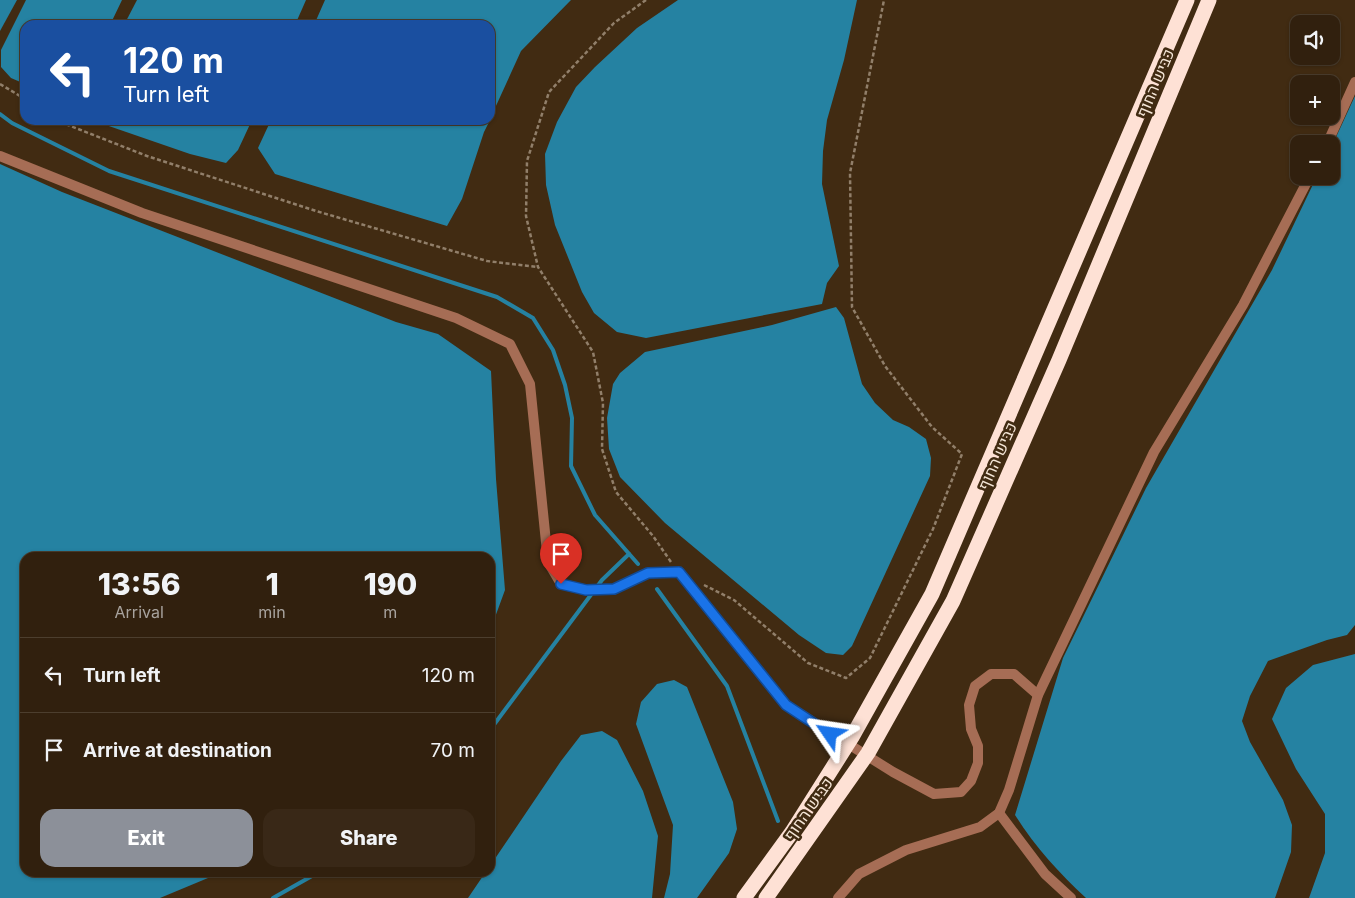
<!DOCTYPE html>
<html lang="en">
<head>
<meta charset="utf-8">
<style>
	:root { --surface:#31200e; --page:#392817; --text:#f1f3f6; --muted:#a8a39e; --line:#4c3e2e; --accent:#8c9099 }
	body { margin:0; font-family:Inter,Heebo,sans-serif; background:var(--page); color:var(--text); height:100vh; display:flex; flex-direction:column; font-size:19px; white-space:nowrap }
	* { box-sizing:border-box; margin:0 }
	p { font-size:16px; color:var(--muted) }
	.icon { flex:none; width:28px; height:28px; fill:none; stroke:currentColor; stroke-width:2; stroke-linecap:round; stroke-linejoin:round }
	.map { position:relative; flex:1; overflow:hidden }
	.panel { position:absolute; left:20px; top:552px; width:475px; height:325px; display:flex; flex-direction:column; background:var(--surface); border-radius:15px; box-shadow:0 1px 4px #0004,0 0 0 1px var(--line) }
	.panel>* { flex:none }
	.hud { position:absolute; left:20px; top:20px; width:475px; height:105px; border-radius:15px; box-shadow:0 1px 4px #0004,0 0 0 1px var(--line); background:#1a4fa0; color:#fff; overflow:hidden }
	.controls { position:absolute; left:1290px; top:15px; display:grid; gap:10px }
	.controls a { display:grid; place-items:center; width:50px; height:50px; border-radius:10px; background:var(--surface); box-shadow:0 1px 4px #0004,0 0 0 1px var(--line); font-size:25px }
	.pin { position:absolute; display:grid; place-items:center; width:42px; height:42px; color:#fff; margin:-51px -21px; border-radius:50% 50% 50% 0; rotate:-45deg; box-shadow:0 0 5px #0007 }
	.pin .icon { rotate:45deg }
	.me { position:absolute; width:55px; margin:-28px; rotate:302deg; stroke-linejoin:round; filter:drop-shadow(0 0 4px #0008) }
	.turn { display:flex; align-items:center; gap:18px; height:105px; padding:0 20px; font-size:22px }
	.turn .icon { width:65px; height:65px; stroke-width:2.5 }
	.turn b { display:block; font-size:35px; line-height:42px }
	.eta { display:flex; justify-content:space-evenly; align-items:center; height:85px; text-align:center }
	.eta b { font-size:30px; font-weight:800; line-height:35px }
	.cta { display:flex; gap:10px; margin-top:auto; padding:10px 20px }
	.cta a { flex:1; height:58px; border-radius:15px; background:var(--accent); color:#fff; font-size:20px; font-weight:800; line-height:58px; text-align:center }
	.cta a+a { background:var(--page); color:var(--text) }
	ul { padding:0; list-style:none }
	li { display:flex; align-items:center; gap:15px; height:75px; padding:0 20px; border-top:1px solid var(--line) }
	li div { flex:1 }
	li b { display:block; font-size:19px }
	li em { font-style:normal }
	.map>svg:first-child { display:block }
	.water { fill:#2582a2 }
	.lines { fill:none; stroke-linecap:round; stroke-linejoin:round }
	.stream { stroke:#2582a2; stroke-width:4 }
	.path { stroke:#917f6a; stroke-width:2.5; stroke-dasharray:4 2.5; stroke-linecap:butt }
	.street { stroke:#a66d55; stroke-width:10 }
	.highway { stroke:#fee1d5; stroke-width:15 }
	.route-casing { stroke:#114b97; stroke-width:12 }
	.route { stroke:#1a73e8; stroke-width:9 }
	.labels { text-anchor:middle; stroke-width:5; stroke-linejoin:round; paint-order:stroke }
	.street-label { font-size:16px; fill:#f4e6d7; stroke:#412b12 }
</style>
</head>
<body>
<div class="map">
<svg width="1355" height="898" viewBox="0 0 1355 898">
	<rect width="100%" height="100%" fill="#412b12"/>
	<g class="water">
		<path d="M0 0H17L0 31Z"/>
		<path d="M26 0H122L110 25H25V84L11 78 1 67V50Z"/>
		<path d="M137 0H306L295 25H124Z"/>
		<path d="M325 0H571L521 51 490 119V25H314Z"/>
		<path d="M678 0H857L844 60 827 120 823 151 822 184 839 266 827 283 822 304 646 338 617 332 594 313 582 292 555 225 546 185 545 154 557 122 576 87 595 67 637 28Z"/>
		<path d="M1355 96V625L1347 635 1327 640 1268 661 1250 696 1242 721 1250 742 1283 800 1292 825 1291 852 1275 898H1086C1059 873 1035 847 1015 815L1063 658 1146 488 1272 270 1317 176H1331V148Z"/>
		<path d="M98 120H252L238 150 226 163 190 154 103 124Z"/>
		<path d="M271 120H490L484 132 462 199 447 226 275 174 258 148Z"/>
		<path d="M0 164 62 192 396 322 438 334 491 371 496 479 505 590 490 631V558H25V872L220 873 160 898H0Z"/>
		<path d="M836 307 844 318 862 384 875 403 893 420 909 427 926 439 931 458 930 476 852 646 843 655 826 653 799 635 665 523 620 477 609 449 607 418 613 384 620 373 645 352 772 325Z"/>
		<path d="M1355 654V898H1309L1325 853V814L1296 769 1272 719 1286 688 1313 665Z"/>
		<path d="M674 680 687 687 733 802 737 829 729 853 697 898H664L670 874 673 825 636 724 641 702 657 684Z"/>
		<path d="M602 731 617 740 643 791 658 836 652 898H468L485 873 490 872V866L561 761 581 735Z"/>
	</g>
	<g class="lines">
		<g class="stream">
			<path d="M0 114 12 123 109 171 497 297 533 318 553 350 565 385 572 418 571 466 595 515 638 564"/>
			<path d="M657 589 727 686 778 821"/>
			<path d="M490 730 602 580 629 554"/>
			<path d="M273 898 319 872"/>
		</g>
		<g class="path">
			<path d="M646 0 614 23 549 92 527 161 526 216 538 267 593 352 603 403 602 449 616 492 653 536 671 562"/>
			<path d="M0 84 25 99"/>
			<path d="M61 120 68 125 147 156 316 211 487 261 538 267"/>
			<path d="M704 585 734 600 808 663 846 678 870 658 933 529 962 454 932 427 885 366 852 307 850 173 884 0"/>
		</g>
		<g class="street">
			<path d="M1327 144 1355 82"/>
			<path d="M0 156 142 213 456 318 510 344 530 384 548 562 561 584 586 590 614 589 648 573 679 572 786 705 893 772 934 794 961 792 971 781 978 763V746L971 729 969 705 975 686 991 674H1014L1038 695"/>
			<path d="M999 813 1045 874 1071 898"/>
			<path d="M838 898 859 874 906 850 980 827 999 813 1009 790 1038 695 1154 452 1243 305 1310 176"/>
		</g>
		<g class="highway">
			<path d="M744 898 792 832 852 737 932 594 1187 0"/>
			<path d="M766 898 868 753 953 601 1059 360 1209 0"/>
		</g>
	</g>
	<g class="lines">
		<g class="route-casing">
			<path id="route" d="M561 584 586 590 614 589 648 573 679 572 786 705 830 734"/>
		</g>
		<use href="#route" class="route"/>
	</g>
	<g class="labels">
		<g class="street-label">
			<text transform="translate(1155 83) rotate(-67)" y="6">כביש החוף</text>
			<text transform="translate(997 456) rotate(-66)" y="6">כביש החוף</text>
			<text transform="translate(808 809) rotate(-55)" y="6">כביש החוף</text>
		</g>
	</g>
</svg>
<div class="controls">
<a><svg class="icon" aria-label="sound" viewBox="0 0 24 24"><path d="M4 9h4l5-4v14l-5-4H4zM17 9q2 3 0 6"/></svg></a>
<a>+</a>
<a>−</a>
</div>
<div class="pin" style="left:561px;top:584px;background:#d93025"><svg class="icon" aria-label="arrive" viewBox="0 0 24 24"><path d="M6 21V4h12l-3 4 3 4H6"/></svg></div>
<svg class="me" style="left:830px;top:734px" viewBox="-20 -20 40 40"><path d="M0-17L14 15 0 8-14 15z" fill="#1a73e8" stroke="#fff" stroke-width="4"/></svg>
<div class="hud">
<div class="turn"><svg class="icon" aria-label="left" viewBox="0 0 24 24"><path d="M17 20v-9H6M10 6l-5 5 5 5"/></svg><div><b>120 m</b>Turn left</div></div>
</div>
<section class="panel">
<div class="eta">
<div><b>13:56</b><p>Arrival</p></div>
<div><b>1</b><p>min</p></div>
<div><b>190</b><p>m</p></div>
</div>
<ul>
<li><svg class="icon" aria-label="left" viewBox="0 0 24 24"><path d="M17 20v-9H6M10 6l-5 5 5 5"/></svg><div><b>Turn left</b></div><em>120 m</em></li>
<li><svg class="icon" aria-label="arrive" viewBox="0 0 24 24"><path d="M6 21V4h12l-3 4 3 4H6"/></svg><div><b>Arrive at destination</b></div><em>70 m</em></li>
</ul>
<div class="cta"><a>Exit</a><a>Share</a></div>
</section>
</div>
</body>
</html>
